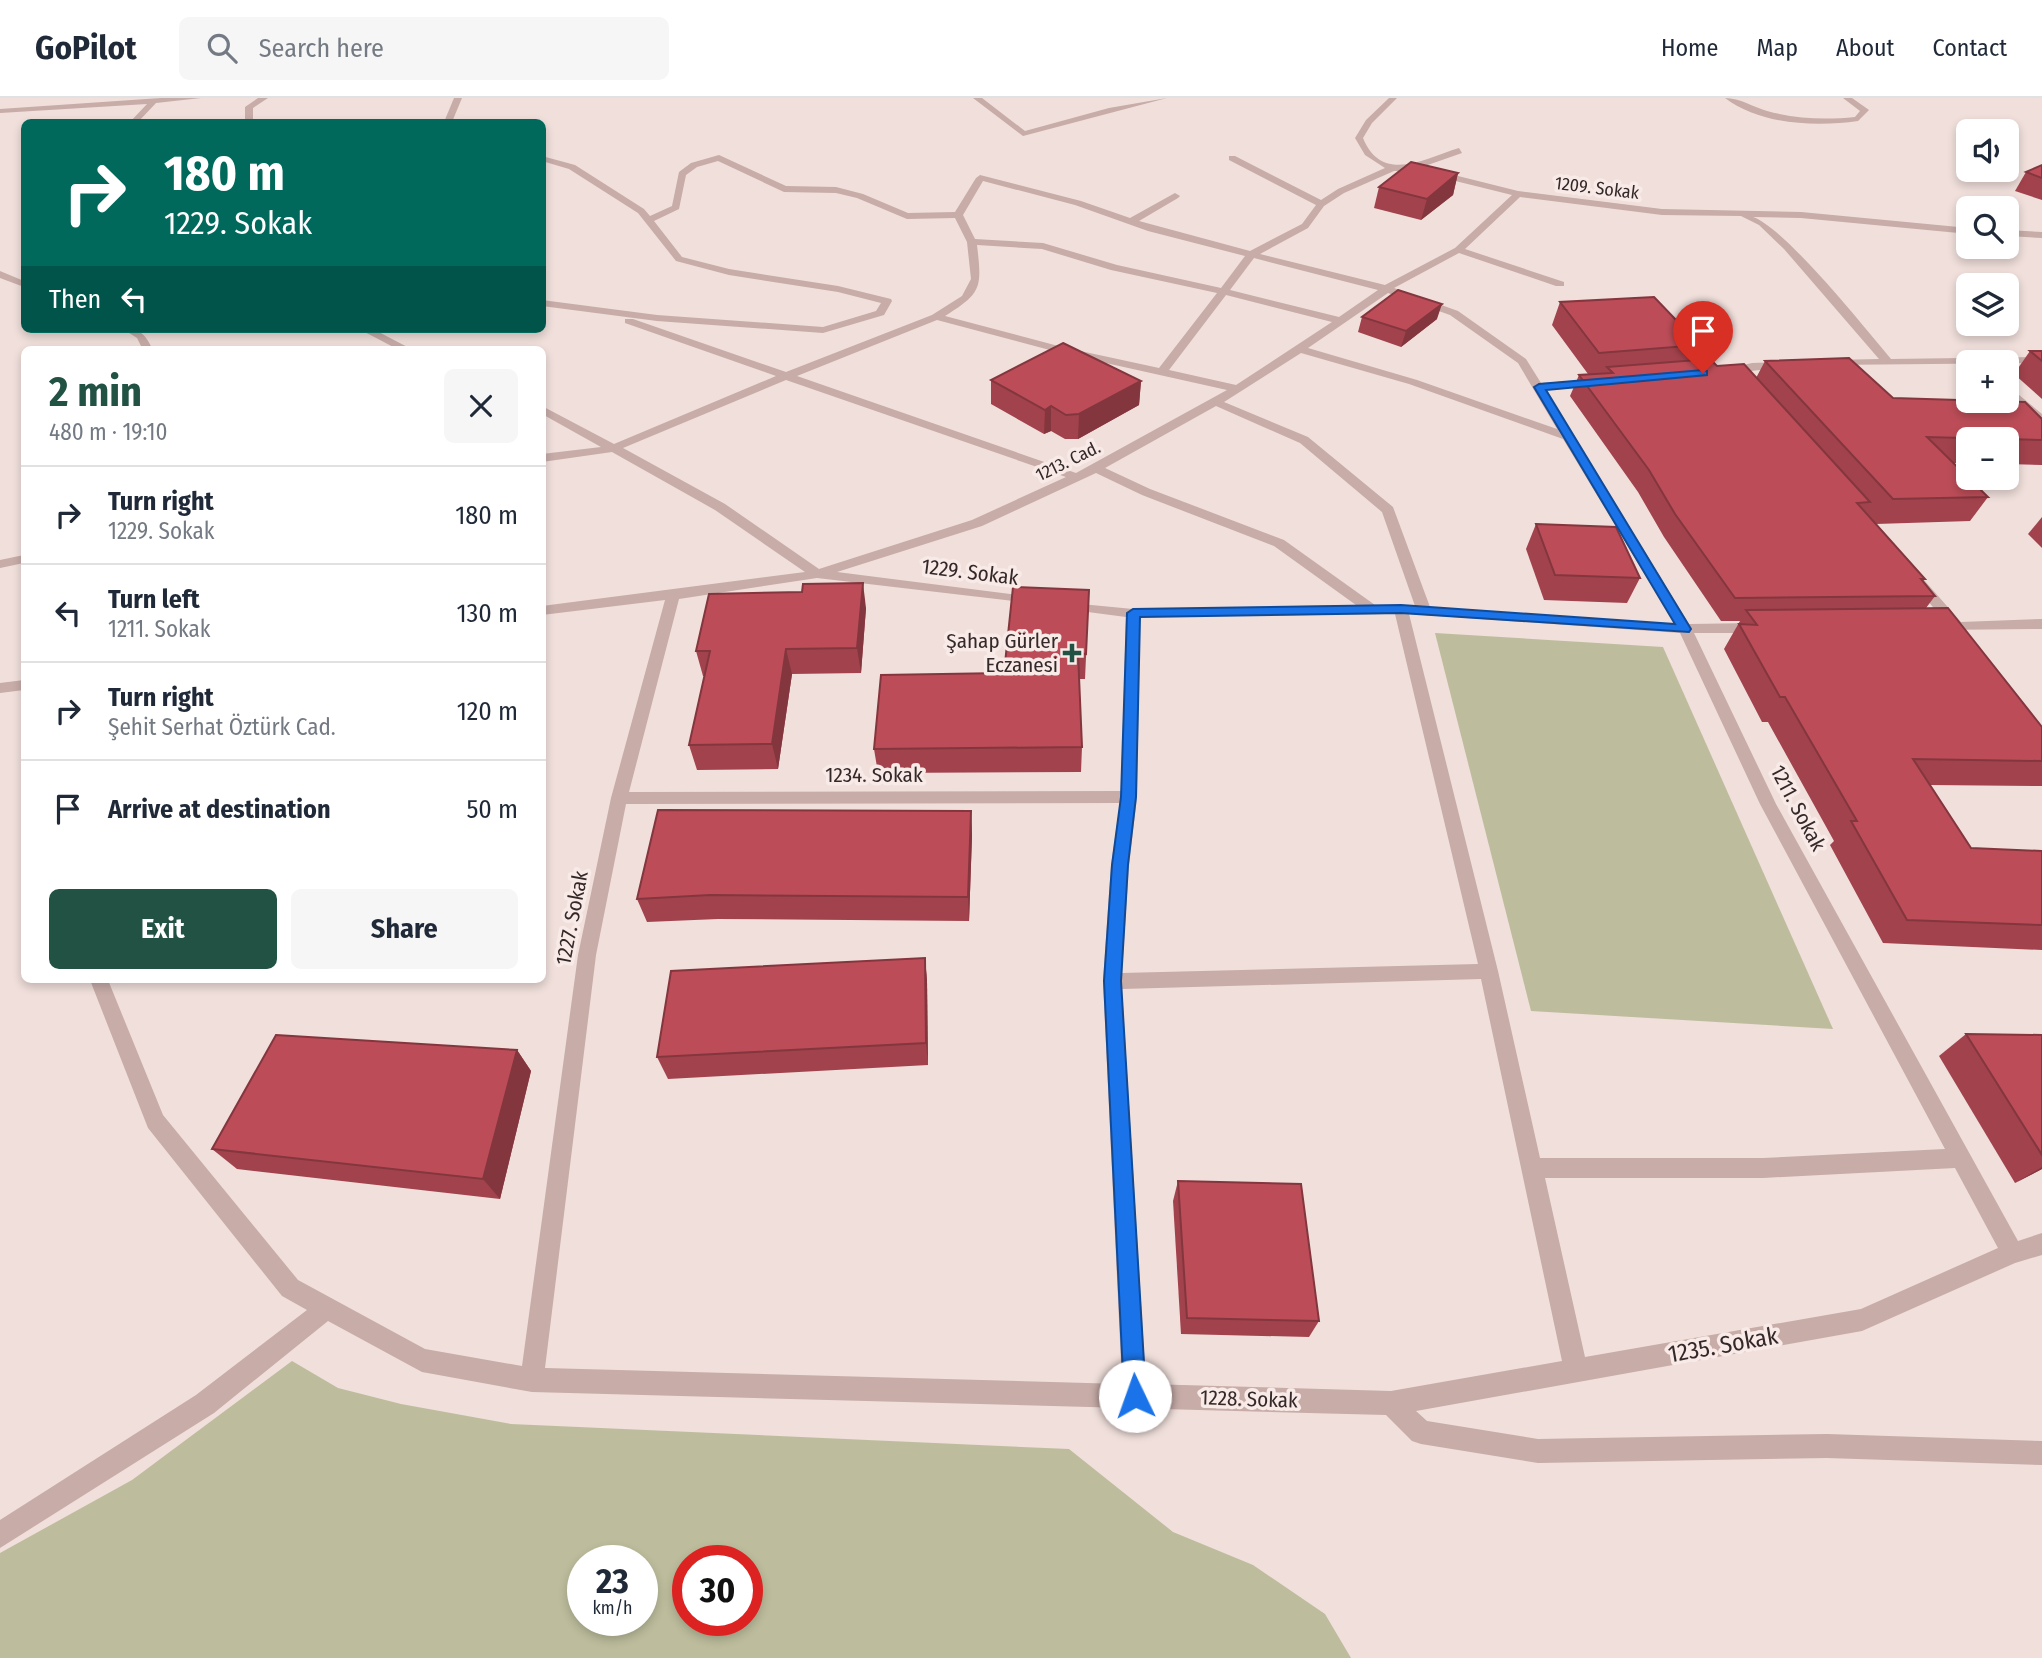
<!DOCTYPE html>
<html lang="en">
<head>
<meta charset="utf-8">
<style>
	:root { --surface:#fff; --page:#f6f6f7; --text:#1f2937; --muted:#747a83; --line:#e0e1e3; --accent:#215244 }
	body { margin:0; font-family:"Fira Sans Condensed",sans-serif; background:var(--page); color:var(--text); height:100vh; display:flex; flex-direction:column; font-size:26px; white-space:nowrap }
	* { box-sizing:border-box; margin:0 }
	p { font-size:23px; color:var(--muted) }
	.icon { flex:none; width:38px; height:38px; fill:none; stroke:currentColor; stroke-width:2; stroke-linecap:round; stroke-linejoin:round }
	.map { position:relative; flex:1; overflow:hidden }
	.sheet { position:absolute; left:21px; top:248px; width:525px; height:637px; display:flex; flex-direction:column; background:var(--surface); border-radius:10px; box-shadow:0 4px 10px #0003 }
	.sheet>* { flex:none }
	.guide { position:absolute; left:21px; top:21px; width:525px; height:214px; border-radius:10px; box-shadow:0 4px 10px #0003; background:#00695c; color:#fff; overflow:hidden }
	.fabs { position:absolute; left:1956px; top:21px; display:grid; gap:14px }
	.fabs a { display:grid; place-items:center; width:63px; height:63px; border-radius:10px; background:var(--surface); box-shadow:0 4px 10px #0003; font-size:35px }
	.speed { position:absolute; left:567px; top:1447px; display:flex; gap:14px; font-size:35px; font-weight:700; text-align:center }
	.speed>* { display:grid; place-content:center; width:91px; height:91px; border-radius:50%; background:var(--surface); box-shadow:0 4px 10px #0003; line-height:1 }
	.speed small { font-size:18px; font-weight:400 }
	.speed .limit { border:10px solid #d22; background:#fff; color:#111 }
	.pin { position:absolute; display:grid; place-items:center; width:60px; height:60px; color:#fff; margin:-72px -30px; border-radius:50% 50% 50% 0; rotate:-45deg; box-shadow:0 0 7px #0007 }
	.pin .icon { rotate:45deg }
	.me { position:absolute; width:77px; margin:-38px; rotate:357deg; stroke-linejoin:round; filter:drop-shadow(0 0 5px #0008) }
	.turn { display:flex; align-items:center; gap:24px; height:147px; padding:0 28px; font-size:32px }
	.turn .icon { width:91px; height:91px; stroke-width:2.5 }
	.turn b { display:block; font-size:49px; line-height:60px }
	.then { display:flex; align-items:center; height:66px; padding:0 28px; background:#0003; gap:14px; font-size:26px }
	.round { display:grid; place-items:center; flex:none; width:74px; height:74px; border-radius:10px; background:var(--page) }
	.overview { display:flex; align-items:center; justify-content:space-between; height:119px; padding:0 28px }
	h1 { font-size:42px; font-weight:700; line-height:52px; color:var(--accent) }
	.cta { display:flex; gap:14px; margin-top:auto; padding:14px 28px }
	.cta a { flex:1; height:80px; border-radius:10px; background:var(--accent); color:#fff; font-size:28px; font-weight:700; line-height:80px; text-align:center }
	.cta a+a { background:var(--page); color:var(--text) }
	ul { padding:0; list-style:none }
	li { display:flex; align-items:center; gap:21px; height:98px; padding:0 28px; border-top:2px solid var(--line) }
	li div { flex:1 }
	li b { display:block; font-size:26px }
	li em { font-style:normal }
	header { display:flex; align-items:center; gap:42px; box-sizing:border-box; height:98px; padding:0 35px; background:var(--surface); border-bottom:2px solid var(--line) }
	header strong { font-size:33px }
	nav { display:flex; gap:38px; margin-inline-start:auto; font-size:24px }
	.search { width:490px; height:63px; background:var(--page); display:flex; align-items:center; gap:18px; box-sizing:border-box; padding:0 24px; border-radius:10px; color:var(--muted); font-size:26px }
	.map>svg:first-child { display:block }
	.green { fill:#bdbd9d; fill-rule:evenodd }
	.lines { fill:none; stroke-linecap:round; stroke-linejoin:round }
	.minor { fill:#c7aca8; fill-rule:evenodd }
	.wall { fill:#a2424c }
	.shaded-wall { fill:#84363e }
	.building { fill:#bc4d58; stroke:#84363e; stroke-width:2 }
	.route { fill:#1a73e8; stroke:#114b97; stroke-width:2 }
	.poi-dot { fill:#215244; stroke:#f8eae7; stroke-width:2.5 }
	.labels { text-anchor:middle; stroke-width:7; stroke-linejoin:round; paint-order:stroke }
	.far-street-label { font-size:18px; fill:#342828; stroke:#f8eae7 }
	.street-label { font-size:21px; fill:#342828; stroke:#f8eae7 }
	.poi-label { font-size:21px; fill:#342828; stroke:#f8eae7; text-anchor:end }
	.near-street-label { font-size:24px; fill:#342828; stroke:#f8eae7 }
</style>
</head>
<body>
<header>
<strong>GoPilot</strong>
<div class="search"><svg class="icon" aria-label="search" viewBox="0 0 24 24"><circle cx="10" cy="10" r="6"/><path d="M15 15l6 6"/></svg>Search here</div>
<nav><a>Home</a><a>Map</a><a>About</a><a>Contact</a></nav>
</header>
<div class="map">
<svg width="2042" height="1560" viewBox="0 0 2042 1560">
	<rect width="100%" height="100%" fill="#f0dfdb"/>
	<g class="green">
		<path d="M1435 535 1663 549 1833 931 1531 913Z"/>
		<path d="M292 1263 338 1290 401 1306 511 1326 1069 1351 1173 1434 1253 1467 1325 1516 1351 1560H0V1455L132 1382ZM583 1463H642V1522H583ZM688 1463H747V1522H688Z"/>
	</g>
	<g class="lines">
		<g class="minor">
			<path d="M161 0H201L156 5 138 24H130L147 6 0 15V11Z"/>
			<path d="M258 0H268L253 10V24H245V9Z"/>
			<path d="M454 0H462L452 24H444Z"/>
			<path d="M973 0H982L1025 33 1109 10 1167 0 1023 38Z"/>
			<path d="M1389 0H1397L1372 25 1363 40C1382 87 1426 60 1459 50L1462 55 1422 69 1518 93 1662 111 1801 114 1969 130V136L1801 120 1753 119C1785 130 1865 230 1891 261L2042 259V265L1828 267 1826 265 1832 262 1879 261 1784 151 1759 127 1741 118 1662 117 1520 99 1465 151 1564 184V188H1556L1459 155 1394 190 1458 213 1526 261 1541 285 1599 281 1605 284 1599 287 1545 292 1689 526 1757 525 1764 530 1757 535H1694L1776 706 2018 1143 2042 1135V1157L2015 1165 1862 1233 1416 1313 1427 1323 1538 1341 1827 1336 2042 1343V1367L1827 1360 1538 1365 1421 1346 1412 1343 1386 1317 532 1294 422 1274 328 1223 214 1315 0 1450V1422L196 1297 307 1212 282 1198 148 1030 90 882H108L163 1017 298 1182 425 1251 522 1268 578 857 611 700 665 502 542 517V508L805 474 715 412 612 354 542 364V356L601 349 542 316V308L614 346 776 278 625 225V221H633L786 274 932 217 962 198 971 181 967 144 955 120 907 121 857 100 836 95 784 94 718 63 697 69 686 77 679 111 654 123 682 159 729 171 838 188 891 201 892 203 884 217 823 235 657 223 542 208V202L657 217 823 229 876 213 881 205 838 194 729 177 676 163 638 115 569 71 542 63V58L575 67 644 111 650 118 672 108 679 74 691 65 719 57 786 88 836 89 863 96 908 115 955 114 976 80 980 77 1081 103 1130 120 1175 95 1180 98 1178 100 1139 123 1250 153 1302 126 1316 107 1229 62V58H1235L1321 102 1338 91 1385 70 1365 57 1355 40 1366 22ZM1394 73H1415L1512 97 1455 150 1385 187 1260 156 1308 130 1324 108 1344 95ZM983 83 1075 107 1148 133 1245 158 1221 190 1117 167 1043 145 975 141 963 117ZM977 147 1042 151 1111 172 1217 195 1159 270 1062 249 945 218C982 195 982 190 977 147ZM1254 160 1378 192 1339 219 1230 192ZM1388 195 1450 217 1518 265 1557 331 1417 282 1308 250ZM1226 197 1332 224 1236 287 1169 272ZM937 222 1061 255 1227 292 1076 375 797 278ZM1301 255 1409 286 1563 341 1675 526 1430 509 1393 409 1308 339 1224 304ZM786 282 1066 379 972 422 819 471 725 406 623 350ZM1216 308 1300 345 1382 414 1415 508 1375 507 1284 442 1150 391 1105 370ZM1096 375 1142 397 1274 448 1356 507 1133 511 1060 504V510L1065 511 1126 519 1121 693 629 694 679 501 817 480 1039 506 1041 503 1034 499 837 474 982 428ZM1395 516 1478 866 1122 875 1129 767 1137 699 1140 519ZM1409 516 1680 535 1760 706 1945 1051 1763 1060H1540L1498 873ZM1120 705 1111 767 1103 883 1122 1286 545 1270 596 857 626 706ZM1481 881 1562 1263 1391 1293 1146 1286 1122 891ZM1955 1070 1998 1150 1861 1211 1585 1259 1545 1080H1763Z"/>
			<path d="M1725 0C1740 0 1753 9 1767 13 1796 21 1826 22 1855 19L1860 13 1843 0H1852L1869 12 1858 23C1816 29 1761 27 1725 0Z"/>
			<path d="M2007 132 2042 134V140L2007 138Z"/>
			<path d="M0 173 24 183V189L0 180Z"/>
			<path d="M123 231C141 231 145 236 153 252H143L137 240Z"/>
			<path d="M359 231H373L413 252H399Z"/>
			<path d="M1783 264 1789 267 1787 269 1724 276 1718 273 1752 265Z"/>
			<path d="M2007 287 2042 316V326L2007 296Z"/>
			<path d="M24 457V465L0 470V462Z"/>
			<path d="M1919 481 1924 482 1961 524 2042 521V531L1934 532 1932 529 1934 526 1946 524 1912 485Z"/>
			<path d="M24 582V592L0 595V585Z"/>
		</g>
	</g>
	<g class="wall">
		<path d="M2042 67V102L2015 93 2026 74Z"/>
		<path d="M1458 75 1453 97 1421 122 1374 110 1379 89Z"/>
		<path d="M1560 204 1700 247 1693 262 1717 268 1756 280 1765 263 1893 300 2042 321V367L2007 366V341H1969V365H1953L1988 399 1970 423 1876 426 1925 481 1923 483 1935 498 1926 510 2042 629V688L1930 687 1971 750 2042 753V852L1883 845 1830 747 1834 743 1768 624H1762L1724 551 1740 523H1721L1664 439 1638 394 1570 298 1579 277 1588 276 1552 227Z"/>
		<path d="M1362 219 1437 221 1401 249 1358 234Z"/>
		<path d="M2030 253H2042V301L2014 276Z"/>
		<path d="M991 282 1141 283 1139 307 1078 341H1065L1051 333 1044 336 991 306Z"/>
		<path d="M2042 419V450L2028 436Z"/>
		<path d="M1536 426 1640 480 1627 505 1544 502 1526 451Z"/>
		<path d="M1089 492 1085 581H1079L1082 649 1081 674 878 675 874 651 1004 575Z"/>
		<path d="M866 510 861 575 792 576 778 671 697 672 689 647 704 578H703L696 553Z"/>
		<path d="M971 713 972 738 969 823 718 821 647 824 637 801Z"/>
		<path d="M925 860 927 883 928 967 668 981 657 959Z"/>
		<path d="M1966 936 2042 937V1071L2015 1085 1939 958Z"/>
		<path d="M517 952 531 973 500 1101 237 1071 212 1051Z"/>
		<path d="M1178 1083 1319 1223 1309 1239 1181 1236 1173 1103Z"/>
	</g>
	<g class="shaded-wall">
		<path d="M1458 75 1453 97 1421 122 1427 101Z"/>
		<path d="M1442 206 1437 221 1401 249 1406 233Z"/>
		<path d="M1141 283 1139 307 1078 341 1079 316Z"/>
		<path d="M1051 308V333L1044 336 1045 312Z"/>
		<path d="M863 485 866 510 861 575 857 550Z"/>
		<path d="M786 551 792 576 778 671 772 646Z"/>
		<path d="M971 713 972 738 969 823 968 799Z"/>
		<path d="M925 860 927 883 928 967 926 945Z"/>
		<path d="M517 952 531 973 500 1101 483 1081Z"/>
		<path d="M2042 1069V1071L2015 1085Z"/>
	</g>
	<g class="building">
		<path d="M1411 64 1458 75 1427 101 1379 89Z"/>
		<path d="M2042 67V80L2026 74Z"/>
		<path d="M1398 192 1442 206 1406 233 1362 219Z"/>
		<path d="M1654 199 1700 247 1599 255 1560 204Z"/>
		<path d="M1063 245 1141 283 1079 316 1066 317 1051 308 1045 312 991 282Z"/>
		<path d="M2030 253H2042V263Z"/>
		<path d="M1849 260 1893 300 2025 304 2042 321V342L1927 339 1988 399 1893 401 1765 263Z"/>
		<path d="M1710 261 1717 268 1744 266 1870 404 1857 405 1925 481H1921L1935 498 1735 500 1675 416 1649 372 1579 277 1613 275 1607 269Z"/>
		<path d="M1536 426 1616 429 1640 480 1555 477Z"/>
		<path d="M863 485 857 550 786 551 772 646 689 647 710 553H696L709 496 802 494 803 486Z"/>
		<path d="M1013 489 1089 492 1086 556 1078 555 1082 649 874 651 881 577 1004 575Z"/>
		<path d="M1948 510 2042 629V663L1913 661 1971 750 2042 753V827L1907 822 1851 723H1857L1785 599H1780L1739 526 1757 527 1746 512Z"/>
		<path d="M658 712 971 713 968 799 710 797 637 801Z"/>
		<path d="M925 860 926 945 657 959 671 873Z"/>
		<path d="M1966 936 2042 937V1057Z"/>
		<path d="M276 937 517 952 483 1081 212 1051Z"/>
		<path d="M1178 1083 1301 1086 1319 1223 1187 1220Z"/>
	</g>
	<path class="route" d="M1703 272 1707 273V277L1546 292 1691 531 1689 534 1401 515 1140 519 1136 699 1128 767 1121 883 1146 1298 1143 1305 1135 1309 1127 1305 1124 1298 1104 883 1112 767 1121 699 1127 515 1133 511 1401 507 1675 526 1534 289 1539 286Z"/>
	<path class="poi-dot" d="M1068.5 544.5h7v7h7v7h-7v7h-7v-7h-7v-7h7z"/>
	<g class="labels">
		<g class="far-street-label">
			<text transform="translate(1597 90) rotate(7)" y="6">1209. Sokak</text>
			<text transform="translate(1068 363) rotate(-26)" y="6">1213. Cad.</text>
		</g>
		<g class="street-label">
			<text transform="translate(970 474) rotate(7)" y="7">1229. Sokak</text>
			<text x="874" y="684">1234. Sokak</text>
			<text transform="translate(1798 710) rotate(62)" y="7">1211. Sokak</text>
			<text transform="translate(572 820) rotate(-79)" y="7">1227. Sokak</text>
			<text transform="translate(1249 1301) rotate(2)" y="7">1228. Sokak</text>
		</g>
		<g class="poi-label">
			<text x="1058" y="550">Şahap Gürler<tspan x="1058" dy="24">Eczanesi</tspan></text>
		</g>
		<g class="near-street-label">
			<text transform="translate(1723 1247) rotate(-10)" y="8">1235. Sokak</text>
		</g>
	</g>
</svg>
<div class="fabs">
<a><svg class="icon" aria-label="sound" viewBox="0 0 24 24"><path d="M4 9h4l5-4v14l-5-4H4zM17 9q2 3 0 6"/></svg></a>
<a><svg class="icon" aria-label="search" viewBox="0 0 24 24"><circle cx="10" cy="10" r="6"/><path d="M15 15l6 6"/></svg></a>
<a><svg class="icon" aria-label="layers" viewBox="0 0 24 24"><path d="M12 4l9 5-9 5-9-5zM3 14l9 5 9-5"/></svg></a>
<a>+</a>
<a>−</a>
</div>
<div class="speed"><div>23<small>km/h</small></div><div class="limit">30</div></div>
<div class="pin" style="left:1703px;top:275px;background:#d93025"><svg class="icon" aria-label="arrive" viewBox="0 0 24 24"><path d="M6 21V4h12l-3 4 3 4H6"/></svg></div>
<svg class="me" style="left:1135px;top:1298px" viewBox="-20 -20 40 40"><circle r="19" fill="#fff"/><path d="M0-13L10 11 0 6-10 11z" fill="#1a73e8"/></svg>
<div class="guide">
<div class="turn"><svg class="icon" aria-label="right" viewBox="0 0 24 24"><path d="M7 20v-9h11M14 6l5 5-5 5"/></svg><div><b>180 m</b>1229. Sokak</div></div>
<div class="then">Then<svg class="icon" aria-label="left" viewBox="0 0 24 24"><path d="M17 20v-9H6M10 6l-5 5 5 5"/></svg></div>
</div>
<section class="sheet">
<div class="overview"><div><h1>2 min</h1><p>480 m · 19:10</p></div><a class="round"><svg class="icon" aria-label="close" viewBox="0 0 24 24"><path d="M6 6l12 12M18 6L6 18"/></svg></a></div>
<ul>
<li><svg class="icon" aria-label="right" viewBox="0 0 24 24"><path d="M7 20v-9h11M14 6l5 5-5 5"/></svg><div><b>Turn right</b><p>1229. Sokak</p></div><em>180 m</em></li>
<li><svg class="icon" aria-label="left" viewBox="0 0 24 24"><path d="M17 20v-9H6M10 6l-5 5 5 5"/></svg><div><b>Turn left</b><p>1211. Sokak</p></div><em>130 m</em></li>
<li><svg class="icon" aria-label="right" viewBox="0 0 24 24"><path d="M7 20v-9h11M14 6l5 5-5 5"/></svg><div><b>Turn right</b><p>Şehit Serhat Öztürk Cad.</p></div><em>120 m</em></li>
<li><svg class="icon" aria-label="arrive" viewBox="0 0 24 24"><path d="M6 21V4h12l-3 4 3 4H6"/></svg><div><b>Arrive at destination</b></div><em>50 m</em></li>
</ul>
<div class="cta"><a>Exit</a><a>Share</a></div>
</section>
</div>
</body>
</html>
